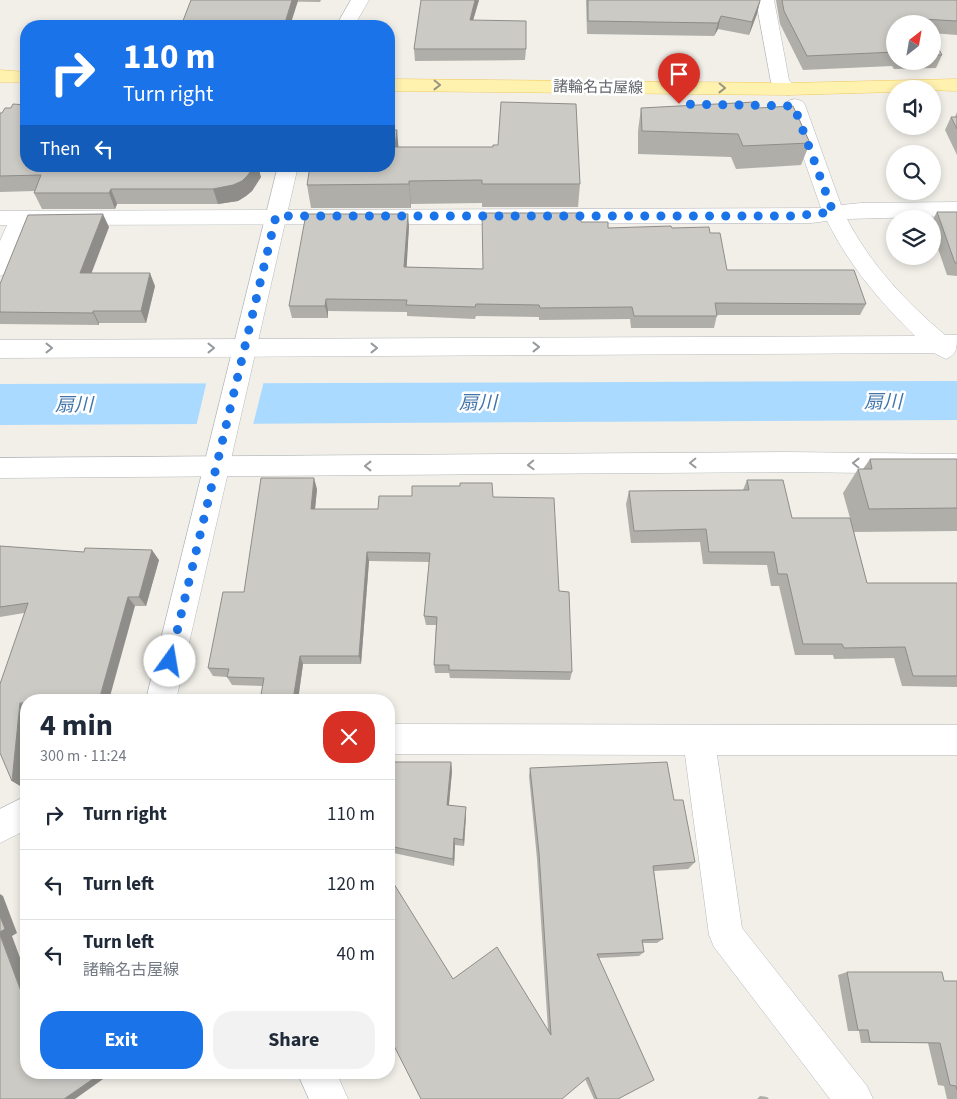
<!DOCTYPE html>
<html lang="en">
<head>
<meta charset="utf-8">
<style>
	:root { --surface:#fff; --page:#f2f2f3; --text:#1f2937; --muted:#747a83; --line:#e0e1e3; --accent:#1a73e8 }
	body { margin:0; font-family:"Source Sans 3","Noto Sans JP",sans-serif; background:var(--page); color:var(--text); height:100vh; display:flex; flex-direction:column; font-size:19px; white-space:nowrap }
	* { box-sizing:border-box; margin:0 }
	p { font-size:16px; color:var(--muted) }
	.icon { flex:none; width:28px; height:28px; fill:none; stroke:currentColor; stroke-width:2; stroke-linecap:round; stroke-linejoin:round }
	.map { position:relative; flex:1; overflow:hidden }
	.side { position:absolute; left:20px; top:694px; width:375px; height:385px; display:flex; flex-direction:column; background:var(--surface); border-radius:20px; box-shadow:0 2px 8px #0003 }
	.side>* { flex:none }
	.guide { position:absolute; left:20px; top:20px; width:375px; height:152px; border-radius:20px; box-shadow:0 2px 8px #0003; background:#1a73e8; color:#fff; overflow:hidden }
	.needle { width:32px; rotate:31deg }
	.buttons { position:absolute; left:886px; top:15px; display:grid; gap:10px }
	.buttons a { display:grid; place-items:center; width:55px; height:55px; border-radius:50%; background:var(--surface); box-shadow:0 2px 8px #0003; font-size:25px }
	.pin { position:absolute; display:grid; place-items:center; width:42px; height:42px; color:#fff; margin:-51px -21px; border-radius:50% 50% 50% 0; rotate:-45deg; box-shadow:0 0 5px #0007 }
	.pin .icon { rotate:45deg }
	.me { position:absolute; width:55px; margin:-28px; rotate:13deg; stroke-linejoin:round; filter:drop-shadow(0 0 4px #0008) }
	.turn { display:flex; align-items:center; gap:18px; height:105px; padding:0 20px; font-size:22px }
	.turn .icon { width:65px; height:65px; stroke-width:2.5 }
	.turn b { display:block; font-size:35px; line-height:42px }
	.then { display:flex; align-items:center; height:48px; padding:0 20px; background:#0003; gap:10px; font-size:19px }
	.round { display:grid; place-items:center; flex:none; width:52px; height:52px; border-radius:20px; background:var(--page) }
	.summary { display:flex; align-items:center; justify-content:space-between; height:85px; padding:0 20px }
	h1 { font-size:30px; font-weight:700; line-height:38px }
	.action { display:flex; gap:10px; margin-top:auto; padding:10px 20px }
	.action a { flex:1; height:58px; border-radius:20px; background:var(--accent); color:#fff; font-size:20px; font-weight:700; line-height:58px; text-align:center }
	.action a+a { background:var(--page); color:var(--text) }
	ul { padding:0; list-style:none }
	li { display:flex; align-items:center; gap:15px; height:70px; padding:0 20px; border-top:1px solid var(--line) }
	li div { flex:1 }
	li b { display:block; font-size:19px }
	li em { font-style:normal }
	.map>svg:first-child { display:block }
	.water { fill:#aadaff }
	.pier { fill:#f1efe8 }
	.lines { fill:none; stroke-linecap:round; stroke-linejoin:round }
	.street-casing { stroke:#b5b8bc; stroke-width:1 }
	.secondary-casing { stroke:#b6babf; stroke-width:1 }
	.primary-casing { stroke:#f2c960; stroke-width:1 }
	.street { fill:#fff; fill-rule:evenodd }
	.secondary { fill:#fff; fill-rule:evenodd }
	.primary { fill:#fff2af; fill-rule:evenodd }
	.wall { fill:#afaea9 }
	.shaded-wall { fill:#8f8d8a }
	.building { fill:#cccac5; stroke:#8f8d8a }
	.oneway { stroke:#979581 }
	.oneway2 { stroke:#979a9d }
	.route { stroke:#1a73e8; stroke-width:9; stroke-dasharray:0 16.2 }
	.labels { text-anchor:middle; stroke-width:5; stroke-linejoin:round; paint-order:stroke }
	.far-street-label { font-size:15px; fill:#5f6368; stroke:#fff }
	.water-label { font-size:19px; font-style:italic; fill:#4174aa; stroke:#fff }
</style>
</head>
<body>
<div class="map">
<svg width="957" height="1099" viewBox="0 0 957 1099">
	<rect width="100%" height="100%" fill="#f1efe8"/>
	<path class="water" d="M957 381V420L0 425V384Z"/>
	<path class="pier" d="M207 380 264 381 253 425 196 427Z"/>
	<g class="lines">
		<g class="street-casing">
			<g id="street">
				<path d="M756 0H774L789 80 797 89 795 93 788 95 781 93 771 82Z"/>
				<path d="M795 99 802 101 805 105 841 205 861 203 957 202V216L847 219C871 265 906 302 945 335H957C957 349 957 354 946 359L934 353 0 358V340L915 336C880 302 849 265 827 221L811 223 28 225 11 268 8 273 0 276V241L7 225H0V211L821 208 785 105 788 101Z"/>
				<path d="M785 452 957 454V474L785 472 0 478V458Z"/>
				<path d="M389 724 957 725V755H717L742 928 867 1086 873 1099H830L714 947 709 935 685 755 389 754Z"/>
				<path d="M297 1072H336L348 1099H309Z"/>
			</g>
		</g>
		<g class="secondary-casing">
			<g id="secondary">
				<path d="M351 0H369L354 26H336Z"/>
				<path d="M278 166H298L176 700H146Z"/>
				<path d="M26 796V830L0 843V809Z"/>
			</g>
		</g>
		<g class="primary-casing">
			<g id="primary">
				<path d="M0 70 26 72V82H0Z"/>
				<path d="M389 79 788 83 957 79V91L895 89V92L788 95 389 91Z"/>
			</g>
		</g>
		<use href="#street" class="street"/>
		<use href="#secondary" class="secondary"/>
		<use href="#primary" class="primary"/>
	</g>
	<g class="wall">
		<path d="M191 0H321L320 2Z"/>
		<path d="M479 0 473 20 526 49 525 60 415 61 414 49Z"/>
		<path d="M586 0H760V1L757 14 749 35 718 29 714 36 587 34Z"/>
		<path d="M776 0H957V35L932 33V24H895V61H932V37L942 55 936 68 894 69 892 66 803 70 780 24Z"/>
		<path d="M11 108 26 166 261 177 252 191 246 196 238 201 218 204H117L115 209H42L34 193 35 191 0 192V113H2Z"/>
		<path d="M641 108H758L810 143 801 165 736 169 731 157 638 154V131Z"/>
		<path d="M957 112V155L945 130 951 117H955Z"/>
		<path d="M399 147 580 184 578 207H482V203L411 204V208H311L307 185Z"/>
		<path d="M937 212H957V276L947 275 932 231V221Z"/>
		<path d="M581 222 608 228H672L710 233 727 270 866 304 860 315H717L714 328H631L630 319 539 320V317L476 316 475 319 407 316V312L328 311V318H292L289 306 409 226 406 267 483 269Z"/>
		<path d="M109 227 91 273 155 286 146 323H99V325L0 324V284Z"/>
		<path d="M870 459H957V531L854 532 867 583H957V687L902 686 894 658 834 659 833 655H795L779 586H771L767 565 703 564 700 542 631 543 626 504 629 491 743 490 747 480 792 518H850L843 493 858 469H863Z"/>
		<path d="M317 489 315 509H378L493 497 559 591 572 672 570 680 450 678 449 673H435L434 665 436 625H426L424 616 429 562 369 561 361 664H303L298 700H260L263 686 232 685 227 677 213 676 208 668 244 592Z"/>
		<path d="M0 546 159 560 146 606H135L26 700V743L22 787 12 781 24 613 0 617Z"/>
		<path d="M389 762H451L452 771 449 805 466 815 464 846 455 845 454 866 389 852Z"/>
		<path d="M530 768 674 800 695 862 688 869 654 871 663 939 657 943H643L644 952 639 956 599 958 618 1099H594L585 1079 453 979 548 1030 537 859 529 776Z"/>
		<path d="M847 972 944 981H957V1099H947L944 1086 938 1085 928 1043H861L859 1031H848L838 975Z"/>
		<path d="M760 1096 767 1097 769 1099H757Z"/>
	</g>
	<g class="shaded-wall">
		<path d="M292 0H298V1L290 26H284Z"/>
		<path d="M475 0H479L470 31V20Z"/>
		<path d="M760 1 757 14 749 35 752 22Z"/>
		<path d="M721 16 718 29 714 36 718 23Z"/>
		<path d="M397 130 399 153 395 147Z"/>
		<path d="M254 166H258L261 177 252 191 246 196 238 201 218 204 213 189Z"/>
		<path d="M409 181 411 204V208L409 184Z"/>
		<path d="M111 189 117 204 115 209 109 193Z"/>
		<path d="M103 214 109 227 87 285 80 273Z"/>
		<path d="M408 214 409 226 406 279 404 267Z"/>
		<path d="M150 273 155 286 146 323 141 311Z"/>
		<path d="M326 299 328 311V318L325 306Z"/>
		<path d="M93 311 99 323V325L93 313Z"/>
		<path d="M314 478 317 489 314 519 311 509Z"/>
		<path d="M152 550 159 560 146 606 139 597Z"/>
		<path d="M367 552 369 561 361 664 359 656Z"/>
		<path d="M128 597 135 606 109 700H99Z"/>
		<path d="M300 656 303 664 298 700H293Z"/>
		<path d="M20 703 26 708V743L22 787 12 781Z"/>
		<path d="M451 762 452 771 448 813 447 805Z"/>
		<path d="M466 807V815L464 846 463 840Z"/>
		<path d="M454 838 455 845 454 866 453 859Z"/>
		<path d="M0 894 3 896 17 933 12 936 26 974V995L22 994 0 935Z"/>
		<path d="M103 1072H113L75 1099H64Z"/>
	</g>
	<g class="building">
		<path d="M191 0H292L284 26H181Z"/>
		<path d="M421 0H475L470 20 526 21V49H414Z"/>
		<path d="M588 0H760V1L752 22 721 16 718 23 588 21Z"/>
		<path d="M782 0H957V21L922 19 925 24H895V52L807 56 784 11Z"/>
		<path d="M932 37 942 55H932Z"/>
		<path d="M501 102 576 104 580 184H482V180L409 181V184L307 185 310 166H314L326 170 327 166H389V130H397L395 147H493V145H498Z"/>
		<path d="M755 102 758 108 793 106 810 143 743 146 738 134 642 131 641 108Z"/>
		<path d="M13 104 26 105V166H254L248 175 242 181 233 185 213 189H111L109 193H34L41 175 0 176V113H2L5 108H11Z"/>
		<path d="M951 117H957V129Z"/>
		<path d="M937 212H957V263H955Z"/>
		<path d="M482 213H580L581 222H608V228L671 226 672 228 709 227 710 233H720L727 270H854L866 304 715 303 717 316H634L632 307 540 308 539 305 476 304 475 307 406 305 407 300 326 299 325 306H289L306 214H408L404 267 483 269Z"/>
		<path d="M103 214 80 273H150L141 311H93V313L0 312V284L28 215Z"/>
		<path d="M870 459H957V508L869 509 858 469H872Z"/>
		<path d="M261 478H314L311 509H378L379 496H412V486H460V483H492L493 497 554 498 559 591 569 592 572 672 449 670V665H434L437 617 424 616 430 553 367 552 359 656H300L293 700H260L264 678 227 677 229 669 208 668 223 592H244Z"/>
		<path d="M747 480H783L792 518H850L867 583H957V676H913L905 647 844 648 842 644H803L787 574H778L774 552H709L706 529 634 531 629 491 749 490Z"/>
		<path d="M0 546 84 552 85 548 152 550 139 597H128L99 700H26V703H20L12 781 0 753V684L28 603 0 607Z"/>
		<path d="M389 762H451L447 805 466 807 463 840 454 838 453 859 389 846Z"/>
		<path d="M667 762 674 800H683L695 862 653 866 663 939 642 940 644 952 597 954 654 1080 618 1099H597L588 1077 562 1099H421L389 1036V876L453 979 497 947 551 1035 539 853 530 768Z"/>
		<path d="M0 916 5 929 0 932Z"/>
		<path d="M0 935 22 994 26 992V1072H103L64 1099H0Z"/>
		<path d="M847 972H942L944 981H957V1090L956 1086 950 1085 940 1043 870 1042 868 1030H858Z"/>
	</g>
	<defs><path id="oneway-chevron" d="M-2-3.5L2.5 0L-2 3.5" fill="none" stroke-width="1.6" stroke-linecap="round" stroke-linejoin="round" transform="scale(1.25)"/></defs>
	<g class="oneway">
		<use href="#oneway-chevron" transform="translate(437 85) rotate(1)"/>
		<use href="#oneway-chevron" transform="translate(722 88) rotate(1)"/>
	</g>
	<g class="oneway2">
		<use href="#oneway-chevron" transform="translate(536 347)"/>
		<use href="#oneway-chevron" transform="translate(49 348)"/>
		<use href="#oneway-chevron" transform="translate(211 348)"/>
		<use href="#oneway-chevron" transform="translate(374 348)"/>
		<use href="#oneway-chevron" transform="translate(693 463) rotate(179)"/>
		<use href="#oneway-chevron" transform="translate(856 463) rotate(-179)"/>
		<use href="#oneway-chevron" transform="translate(531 465) rotate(178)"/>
		<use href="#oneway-chevron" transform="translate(368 466) rotate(180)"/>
	</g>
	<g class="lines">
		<path class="route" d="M170 661 276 216H793L833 212 794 106 679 104"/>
	</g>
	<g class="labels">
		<g class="far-street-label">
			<text transform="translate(598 87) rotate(1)" y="5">諸輪名古屋線</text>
		</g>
		<g class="water-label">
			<text x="883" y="408">扇川</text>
			<text x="478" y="409">扇川</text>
			<text x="74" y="411">扇川</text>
		</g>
	</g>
</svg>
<div class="buttons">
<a><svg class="needle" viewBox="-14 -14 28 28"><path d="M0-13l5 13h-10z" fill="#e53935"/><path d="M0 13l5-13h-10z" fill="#747a83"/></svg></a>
<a><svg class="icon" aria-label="sound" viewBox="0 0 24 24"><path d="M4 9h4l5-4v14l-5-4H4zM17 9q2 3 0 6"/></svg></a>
<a><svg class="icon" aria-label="search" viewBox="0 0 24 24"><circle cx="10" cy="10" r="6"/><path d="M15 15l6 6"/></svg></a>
<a><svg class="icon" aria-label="layers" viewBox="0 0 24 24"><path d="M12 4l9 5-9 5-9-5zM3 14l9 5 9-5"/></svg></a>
</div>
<div class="pin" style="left:679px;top:104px;background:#d93025"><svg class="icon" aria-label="arrive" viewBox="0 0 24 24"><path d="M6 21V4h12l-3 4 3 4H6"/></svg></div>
<svg class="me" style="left:170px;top:661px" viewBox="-20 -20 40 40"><circle r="19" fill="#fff"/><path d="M0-13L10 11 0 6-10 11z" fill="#1a73e8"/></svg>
<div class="guide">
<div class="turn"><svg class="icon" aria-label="right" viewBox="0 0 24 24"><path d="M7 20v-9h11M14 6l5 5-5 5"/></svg><div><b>110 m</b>Turn right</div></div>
<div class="then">Then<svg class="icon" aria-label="left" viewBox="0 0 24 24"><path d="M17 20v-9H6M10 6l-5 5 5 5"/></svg></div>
</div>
<section class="side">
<div class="summary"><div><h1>4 min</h1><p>300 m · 11:24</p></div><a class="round" style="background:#d93025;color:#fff"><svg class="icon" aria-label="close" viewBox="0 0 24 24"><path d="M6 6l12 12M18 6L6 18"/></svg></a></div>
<ul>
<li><svg class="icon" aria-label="right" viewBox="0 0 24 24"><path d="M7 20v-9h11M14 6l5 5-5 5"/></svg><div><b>Turn right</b></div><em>110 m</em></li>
<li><svg class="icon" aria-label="left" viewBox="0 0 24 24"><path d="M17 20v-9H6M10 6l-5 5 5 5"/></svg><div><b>Turn left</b></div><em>120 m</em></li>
<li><svg class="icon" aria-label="left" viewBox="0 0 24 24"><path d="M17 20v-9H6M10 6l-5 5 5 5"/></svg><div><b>Turn left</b><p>諸輪名古屋線</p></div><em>40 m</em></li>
</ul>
<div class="action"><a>Exit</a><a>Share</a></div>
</section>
</div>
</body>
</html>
